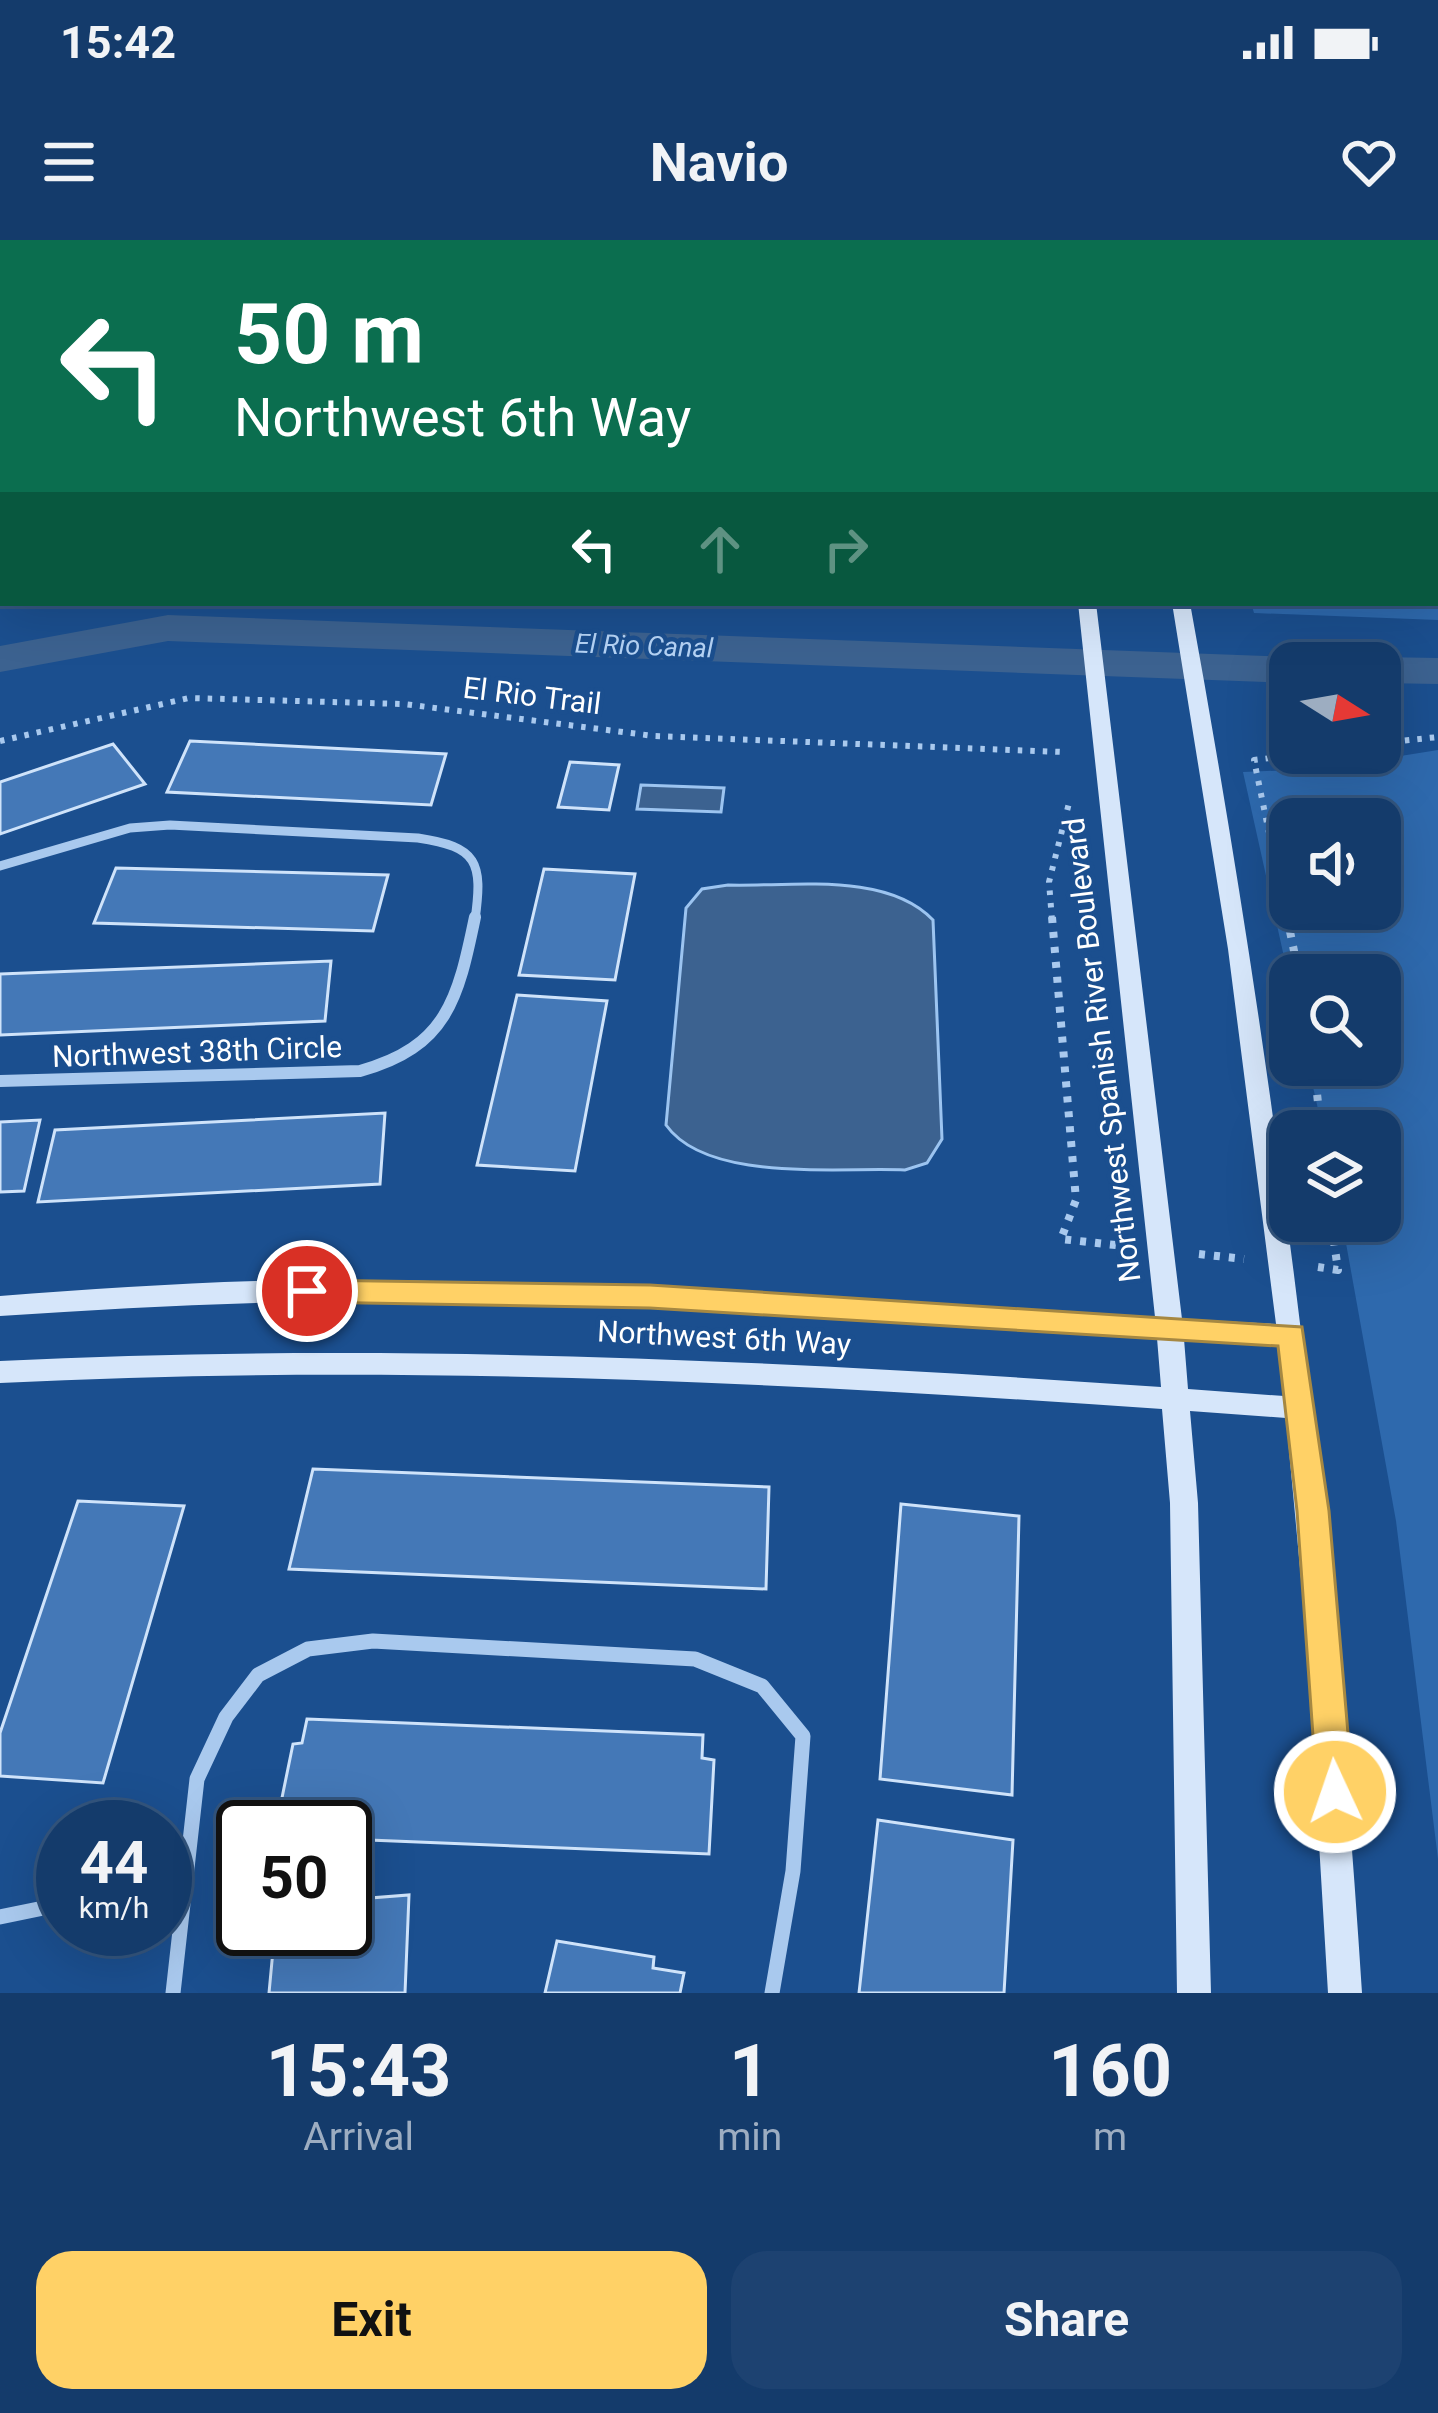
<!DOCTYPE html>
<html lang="en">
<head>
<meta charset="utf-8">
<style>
	:root { --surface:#143b6b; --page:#1d4271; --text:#f1f3f6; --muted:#9dadc1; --line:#33557e; --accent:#ffd166 }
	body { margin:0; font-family:Roboto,sans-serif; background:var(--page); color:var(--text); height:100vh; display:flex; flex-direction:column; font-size:45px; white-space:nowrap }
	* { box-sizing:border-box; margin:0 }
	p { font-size:39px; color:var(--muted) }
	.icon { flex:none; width:66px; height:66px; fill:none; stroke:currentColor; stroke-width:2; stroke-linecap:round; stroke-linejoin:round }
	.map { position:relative; height:1753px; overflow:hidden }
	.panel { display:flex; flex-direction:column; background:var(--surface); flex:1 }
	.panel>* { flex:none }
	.top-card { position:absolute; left:0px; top:0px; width:1440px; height:366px; box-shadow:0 12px 48px #0002,0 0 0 3px var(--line); background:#0b6e4f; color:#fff; overflow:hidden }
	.needle { width:78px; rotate:101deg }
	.buttons { position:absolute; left:1269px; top:402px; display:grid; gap:24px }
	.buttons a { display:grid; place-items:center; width:132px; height:132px; border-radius:24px; background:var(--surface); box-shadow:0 12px 48px #0002,0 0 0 3px var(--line); font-size:60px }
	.speed { position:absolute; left:36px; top:1560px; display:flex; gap:24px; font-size:60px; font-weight:700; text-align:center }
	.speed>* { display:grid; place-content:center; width:156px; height:156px; border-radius:50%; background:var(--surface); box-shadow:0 12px 48px #0002,0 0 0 3px var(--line); line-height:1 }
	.speed small { font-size:30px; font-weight:400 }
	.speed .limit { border:6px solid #111; border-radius:18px; background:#fff; color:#111 }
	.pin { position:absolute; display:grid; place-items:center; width:102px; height:102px; color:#fff; margin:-51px; border:6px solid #fff; border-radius:50%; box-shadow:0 3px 12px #0007 }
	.me { position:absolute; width:132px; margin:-66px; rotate:357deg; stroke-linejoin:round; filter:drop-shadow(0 0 9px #0008) }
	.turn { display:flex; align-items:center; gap:42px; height:252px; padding:0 36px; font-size:54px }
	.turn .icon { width:156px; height:156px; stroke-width:2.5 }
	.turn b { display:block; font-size:84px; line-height:102px }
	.lanes { display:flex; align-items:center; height:114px; padding:0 36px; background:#0003; justify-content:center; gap:60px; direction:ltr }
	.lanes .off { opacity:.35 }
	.eta { display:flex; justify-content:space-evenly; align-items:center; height:204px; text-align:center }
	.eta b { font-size:72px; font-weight:700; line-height:84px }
	.cta { display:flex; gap:24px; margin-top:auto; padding:24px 36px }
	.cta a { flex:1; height:138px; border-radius:36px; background:var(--accent); color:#111; font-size:48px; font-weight:700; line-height:138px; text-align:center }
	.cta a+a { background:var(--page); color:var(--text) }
	.status { display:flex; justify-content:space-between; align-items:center; height:84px; padding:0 60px; background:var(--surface); direction:ltr }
	.status svg { height:33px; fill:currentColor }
	header { display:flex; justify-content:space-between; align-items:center; height:156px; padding:0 36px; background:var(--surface); font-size:54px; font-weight:700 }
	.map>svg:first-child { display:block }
	.green { fill:#2e69ad; fill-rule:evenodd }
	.water { fill:#3c6290; stroke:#9cc4f0; stroke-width:3 }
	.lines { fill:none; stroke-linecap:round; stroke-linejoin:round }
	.canal { fill:#3c6290; fill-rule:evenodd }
	.building { fill:#4478b7; stroke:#cfe3fa; stroke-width:3 }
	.path-far1 { stroke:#a9c9ee; stroke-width:6; stroke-dasharray:4.5 8; stroke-linecap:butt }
	.path { stroke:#a9c9ee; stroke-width:8; stroke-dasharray:6 9; stroke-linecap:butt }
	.lane { stroke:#a9c9ee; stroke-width:6 }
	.street-far2 { stroke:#a9c9ee; stroke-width:9 }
	.street-far1 { stroke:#a9c9ee; stroke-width:12 }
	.street { stroke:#a9c9ee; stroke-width:15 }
	.secondary { fill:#d6e6fa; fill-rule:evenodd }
	.highway { fill:#fff; fill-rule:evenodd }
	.route { fill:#ffd166; stroke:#a68842; stroke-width:3 }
	.labels { text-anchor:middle; stroke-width:9; stroke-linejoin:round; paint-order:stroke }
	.far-water-label { font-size:27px; font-style:italic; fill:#b5d3f5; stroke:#1b4f8f }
	.street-label { font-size:30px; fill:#fff; stroke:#1b4f8f }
</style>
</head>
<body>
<div class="status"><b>15:42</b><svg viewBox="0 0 49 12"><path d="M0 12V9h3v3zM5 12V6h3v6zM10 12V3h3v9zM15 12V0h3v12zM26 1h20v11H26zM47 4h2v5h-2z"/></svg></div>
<header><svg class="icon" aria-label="menu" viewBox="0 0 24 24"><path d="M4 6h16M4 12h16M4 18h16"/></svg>Navio<svg class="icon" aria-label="heart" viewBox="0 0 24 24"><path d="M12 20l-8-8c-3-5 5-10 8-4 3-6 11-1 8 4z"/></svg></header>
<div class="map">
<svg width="1438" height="1753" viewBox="0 0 1438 1753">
	<rect width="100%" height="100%" fill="#1b4f8f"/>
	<g class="green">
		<path d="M1438 80V380L1254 373 1251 363H1437Z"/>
		<path d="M1438 510V1619L1396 1281 1342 981H1380V891H1323L1308 825H1380V735H1290V744L1243 532 1319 529ZM1290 579H1380V669H1290Z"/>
	</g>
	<g class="water">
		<path d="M641 545 724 548 721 572 637 569Z"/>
		<path d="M728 645C791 647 886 631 933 680L942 899 927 923 905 930C839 927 707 943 666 885L686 668 702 649Z"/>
	</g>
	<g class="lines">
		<g class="canal">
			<path d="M168 375 1290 417 1307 423H1290V443L168 401 0 432V406Z"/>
			<path d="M1380 417 1438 418V444L1380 443V423H1363Z"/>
		</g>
	</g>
	<g class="building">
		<path d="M190 501 446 514 431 565 167 552Z"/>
		<path d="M113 504 145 544 0 594V542Z"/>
		<path d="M570 522 619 525 609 570 558 567Z"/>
		<path d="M116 628 388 635 373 691 94 683Z"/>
		<path d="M544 629 635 634 615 740 519 735Z"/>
		<path d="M331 721 325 781 0 795V734Z"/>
		<path d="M517 755 607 761 575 931 477 925Z"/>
		<path d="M385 873 380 944 38 962 55 890Z"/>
		<path d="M40 880 24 951 0 952V882Z"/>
		<path d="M313 1229 769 1247 766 1349 289 1329Z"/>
		<path d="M78 1261 184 1266 103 1543 0 1536V1493Z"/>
		<path d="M901 1264 1019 1276 1012 1555 880 1539Z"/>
		<path d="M307 1479 703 1495 702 1518 714 1520 709 1614 345 1599V1587H276L293 1504 302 1503Z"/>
		<path d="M878 1580 1013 1600 1004 1753H859Z"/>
		<path d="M409 1655 405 1753H269L275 1689H345V1660Z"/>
		<path d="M557 1701 654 1717 653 1728 684 1733 680 1753H545Z"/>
	</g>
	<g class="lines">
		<g class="path-far1">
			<path d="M0 501 189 458 404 464 654 496 1063 512"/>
			<path d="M1380 503 1438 497"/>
			<path d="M1052 680 1049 642 1069 563"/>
			<path d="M1287 680 1254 520 1312 513"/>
		</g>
		<g class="path">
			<path d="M1052 677 1076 960 1061 999 1124 1006"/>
			<path d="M1287 677 1299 735"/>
			<path d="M1314 825 1321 891"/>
			<path d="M1199 1014 1244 1019"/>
			<path d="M1318 1027 1338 1030 1331 981"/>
		</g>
		<path class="lane" d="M0 170 3 166"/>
		<path class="street-far2" d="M0 626 130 588 170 585 418 598C478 607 483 622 475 680"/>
		<path class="street-far1" d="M0 841 360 831C447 807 458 759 475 677"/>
		<g class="street">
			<path d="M165 1644 185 1640"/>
			<path d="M0 1677 63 1664"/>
			<path d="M173 1753 197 1539 226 1477 258 1435 308 1409 373 1401 695 1419 762 1446 803 1496 793 1631 772 1753"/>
		</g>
		<g class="secondary">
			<path d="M571 0H625L628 3H574Z"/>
			<path d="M942 0H1034L1037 3H945Z"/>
			<rect x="1109" y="0" width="14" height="3"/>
			<path d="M1078 363H1096L1182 1079 1276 1084 1228 709 1172 363H1190C1275 829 1332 1281 1362 1753H1328L1307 1403 1286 1178 1190 1171 1198 1263 1211 1753H1177L1170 1263 1162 1169C771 1142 392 1123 0 1143V1121C390 1102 771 1120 1161 1147L1157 1098C932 1085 708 1066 483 1062 321 1058 161 1065 0 1076V1056C109 1048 218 1040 327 1040 604 1040 879 1062 1155 1077ZM1184 1099 1278 1105 1284 1156 1188 1149Z"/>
		</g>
		<g class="highway">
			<rect x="1437" y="22" width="1" height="12"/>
			<rect x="1437" y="52" width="1" height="12"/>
		</g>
	</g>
	<path class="route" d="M307 1040 650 1045 1302 1087 1329 1271 1353 1552 1348 1564 1335 1569 1322 1564 1317 1552 1297 1271 1278 1106 650 1068 307 1062 292 1051Z"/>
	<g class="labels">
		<g class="far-water-label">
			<text transform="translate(644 406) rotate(2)" y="9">El Rio Canal</text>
		</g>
		<g class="street-label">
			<text transform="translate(532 456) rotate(7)" y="10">El Rio Trail</text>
			<text transform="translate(1102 810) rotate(-97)" y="10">Northwest Spanish River Boulevard</text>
			<text transform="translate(197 812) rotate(-2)" y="10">Northwest 38th Circle</text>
			<text transform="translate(724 1098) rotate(3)" y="10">Northwest 6th Way</text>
		</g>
	</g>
</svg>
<div class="buttons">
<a><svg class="needle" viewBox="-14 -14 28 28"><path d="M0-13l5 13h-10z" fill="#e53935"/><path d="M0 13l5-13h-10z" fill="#9dadc1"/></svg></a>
<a><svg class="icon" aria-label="sound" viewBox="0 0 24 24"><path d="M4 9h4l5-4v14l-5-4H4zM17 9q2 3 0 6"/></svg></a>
<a><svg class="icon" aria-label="search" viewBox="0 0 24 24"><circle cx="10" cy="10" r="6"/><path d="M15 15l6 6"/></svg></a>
<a><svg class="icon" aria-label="layers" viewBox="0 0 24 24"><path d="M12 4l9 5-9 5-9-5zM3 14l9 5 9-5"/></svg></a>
</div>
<div class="speed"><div>44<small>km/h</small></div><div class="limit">50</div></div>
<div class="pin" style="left:307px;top:1051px;background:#d93025"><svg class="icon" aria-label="arrive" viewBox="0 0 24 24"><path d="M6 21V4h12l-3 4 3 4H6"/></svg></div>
<svg class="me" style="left:1335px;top:1552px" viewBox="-20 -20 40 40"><circle r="17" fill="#ffd166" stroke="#fff" stroke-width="3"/><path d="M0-11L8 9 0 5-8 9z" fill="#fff"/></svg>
<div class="top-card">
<div class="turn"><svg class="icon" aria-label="left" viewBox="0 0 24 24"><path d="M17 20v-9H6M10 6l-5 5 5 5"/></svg><div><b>50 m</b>Northwest 6th Way</div></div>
<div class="lanes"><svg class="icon" aria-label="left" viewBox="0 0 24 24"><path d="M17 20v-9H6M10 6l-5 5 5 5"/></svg><svg class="icon off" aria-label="ahead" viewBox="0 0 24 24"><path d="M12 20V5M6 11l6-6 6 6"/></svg><svg class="icon off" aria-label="right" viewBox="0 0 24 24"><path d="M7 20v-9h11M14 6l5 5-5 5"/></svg></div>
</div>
</div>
<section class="panel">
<div class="eta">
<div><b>15:43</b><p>Arrival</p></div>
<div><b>1</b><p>min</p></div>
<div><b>160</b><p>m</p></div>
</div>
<div class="cta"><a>Exit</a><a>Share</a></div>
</section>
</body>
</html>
